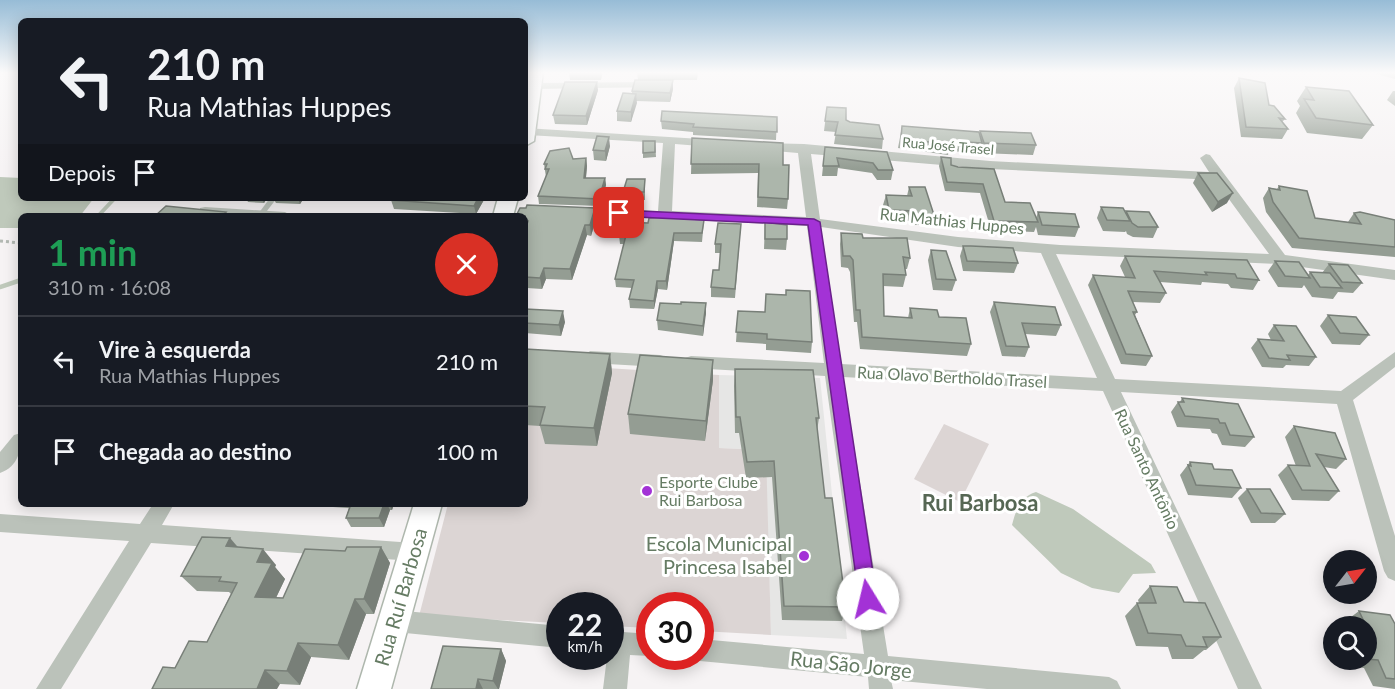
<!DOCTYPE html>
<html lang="pt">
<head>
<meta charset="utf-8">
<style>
	:root { --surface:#171b24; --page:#20242c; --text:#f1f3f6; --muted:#9ea1a6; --line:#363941 }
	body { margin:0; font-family:Lato,sans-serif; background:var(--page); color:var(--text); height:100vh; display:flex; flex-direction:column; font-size:22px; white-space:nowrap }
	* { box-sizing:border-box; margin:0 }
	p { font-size:20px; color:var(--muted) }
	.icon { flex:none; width:33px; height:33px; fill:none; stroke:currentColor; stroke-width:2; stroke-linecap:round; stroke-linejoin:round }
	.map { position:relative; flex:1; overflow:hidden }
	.details { position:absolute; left:18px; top:213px; width:510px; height:294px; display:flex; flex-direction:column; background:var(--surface); border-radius:9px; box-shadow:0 3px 15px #0003 }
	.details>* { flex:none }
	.banner { position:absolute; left:18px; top:18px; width:510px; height:183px; border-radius:9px; box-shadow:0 3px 15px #0003; background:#171b24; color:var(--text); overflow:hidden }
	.needle { width:39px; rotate:59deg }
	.controls { position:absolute; left:1323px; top:550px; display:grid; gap:12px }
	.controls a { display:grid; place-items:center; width:54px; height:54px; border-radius:50%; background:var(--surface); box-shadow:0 3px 15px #0003; font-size:30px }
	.speed { position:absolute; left:546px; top:592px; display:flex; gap:12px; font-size:30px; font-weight:700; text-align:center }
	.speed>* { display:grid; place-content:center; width:78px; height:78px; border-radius:50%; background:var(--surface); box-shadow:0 3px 15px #0003; line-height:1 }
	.speed small { font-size:15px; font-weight:400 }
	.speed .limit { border:9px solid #d22; background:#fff; color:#111 }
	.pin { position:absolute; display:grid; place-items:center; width:51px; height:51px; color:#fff; margin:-26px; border-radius:12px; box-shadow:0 3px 9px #0006 }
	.me { position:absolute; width:66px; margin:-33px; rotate:351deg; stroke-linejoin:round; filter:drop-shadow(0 0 4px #0008) }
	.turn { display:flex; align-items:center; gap:21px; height:126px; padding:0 30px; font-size:27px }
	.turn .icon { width:78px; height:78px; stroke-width:2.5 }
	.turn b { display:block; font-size:42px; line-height:51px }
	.then { display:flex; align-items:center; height:57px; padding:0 30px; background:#0003; gap:12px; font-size:22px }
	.round { display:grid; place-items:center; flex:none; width:63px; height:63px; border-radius:32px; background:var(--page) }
	.summary { display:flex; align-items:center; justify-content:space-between; height:102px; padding:0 30px }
	h1 { font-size:36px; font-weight:700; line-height:45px; color:#1e9e55 }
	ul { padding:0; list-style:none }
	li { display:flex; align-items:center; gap:18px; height:90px; padding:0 30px; border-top:2px solid var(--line) }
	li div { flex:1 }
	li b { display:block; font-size:22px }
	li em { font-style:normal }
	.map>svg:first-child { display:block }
	.built { fill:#e6e6e5 }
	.green { fill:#dcd5d4 }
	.water { fill:#bfc9bb }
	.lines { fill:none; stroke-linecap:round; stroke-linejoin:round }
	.stream-far1 { stroke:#bfc9bb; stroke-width:4 }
	.stream { stroke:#bfc9bb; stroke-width:4.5 }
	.secondary-casing { stroke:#aeb7ad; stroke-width:3 }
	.path { stroke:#b3b9b3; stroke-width:3; stroke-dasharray:3 3; stroke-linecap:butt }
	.service { fill:#bbc2ba; fill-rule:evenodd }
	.minor { fill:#bbc2ba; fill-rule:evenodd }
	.secondary { fill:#fff; fill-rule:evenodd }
	.wall { fill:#949d93 }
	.shaded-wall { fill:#787f78 }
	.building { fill:#acb6ab; stroke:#787f78; stroke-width:1.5 }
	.route { fill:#a332d6; stroke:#6a208b; stroke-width:1.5 }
	.poi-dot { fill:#a332d6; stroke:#fff; stroke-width:2 }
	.labels { text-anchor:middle; stroke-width:6; stroke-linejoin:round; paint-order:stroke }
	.far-street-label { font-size:14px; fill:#657b63; stroke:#fff }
	.street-label { font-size:16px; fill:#657b63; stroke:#fff }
	.poi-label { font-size:16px; fill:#657b63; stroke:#fff; text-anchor:start }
	.near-poi-label { font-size:20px; fill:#657b63; stroke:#fff; text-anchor:end }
	.near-street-label { font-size:20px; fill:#657b63; stroke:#fff }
	.district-label { font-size:22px; font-weight:bold; fill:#566754; stroke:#fff }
</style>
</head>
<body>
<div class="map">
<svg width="1395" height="689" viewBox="0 0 1395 689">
	<rect width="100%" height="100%" fill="#f6f3f4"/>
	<path class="built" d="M719 375 820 378 847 639 771 635 765 450 719 448Z"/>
	<g class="green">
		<path d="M525 363 719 375V448L766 450 771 635 701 631 700 606H650L649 628 611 626 610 606H560L559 623 419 616 448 504H525Z"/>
		<path d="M944 424 989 444 960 502 914 479Z"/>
	</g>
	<g class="water">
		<path d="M0 177 21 178V198H94L80 216H21V228H0Z"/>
		<path d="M1036 492 1073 509 1151 564 1156 573 1133 574 1119 593 1092 588 1061 573 1012 525C1016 510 1020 497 1036 492Z"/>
	</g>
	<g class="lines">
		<path class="stream-far1" d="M98 216 115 198"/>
		<path class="stream" d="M0 287 21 280"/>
		<g class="secondary-casing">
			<g id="secondary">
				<path d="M527 72H543L534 141 525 146Z"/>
				<path d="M498 198H518L513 216H493Z"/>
				<path d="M414 504H442L391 689H357Z"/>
			</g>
		</g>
		<path class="path" d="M0 241 21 243"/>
		<path class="service" d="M270 198H277L263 216H257L258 214Z"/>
		<g class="minor">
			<path d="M1376 72 1395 73V79L1377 74Z"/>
			<path d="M655 82 661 85 659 87 533 89 527 86 533 83Z"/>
			<path d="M525 128 717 140 719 143 713 147 675 144 672 211 806 217 798 153 763 150 757 146 759 143 804 144 990 161 1209 172 1200 158 1206 154 1210 155 1285 255 1395 270V280L1280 264 1056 254 1115 379 1341 391 1395 352V367L1353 400 1395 536V581L1388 578 1384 571 1337 404 1121 392 1262 689H1238L1103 391 843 377 888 656 1109 677 1117 681 1121 689H987L891 680 893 689H869L868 677 700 661 692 658 700 657V639L864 654 825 376 691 368 685 366 683 362 685 358 691 356 824 363 807 226 569 214 567 211 574 207 658 211 663 143 528 135 525 134ZM811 154 990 169 1215 180 1269 254 1060 245 958 237 820 219ZM821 227 958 247 1041 253 1097 378 841 364Z"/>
			<path d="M205 207 285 212 292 216 200 214V208Z"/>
			<path d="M590 351 660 355 666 357 668 361 666 365 660 367 590 363 582 357Z"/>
			<path d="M21 433C21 450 19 466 0 473V452L14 435Z"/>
			<path d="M153 504H174L162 525 414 543 421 545 424 552 421 559 414 561 151 543 61 689H36L129 541 0 532V514L140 524Z"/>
			<path d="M395 610 560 626V648L395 632 387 629 384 621 387 613Z"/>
			<path d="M610 631 650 634V656L630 655 627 689H603L607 657H610Z"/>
		</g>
		<use href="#secondary" class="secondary"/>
	</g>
	<g class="wall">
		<path d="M569 72H603L601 80H570Z"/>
		<path d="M637 72H698L697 80H673V89L670 102 636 101 631 122 617 121V111L632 93V91L638 80Z"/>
		<path d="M1239 78 1285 119 1282 122 1288 129 1282 139 1241 137 1234 88Z"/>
		<path d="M1306 87 1373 125 1362 139 1307 133 1296 113 1300 106 1297 101Z"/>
		<path d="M598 90 587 125 555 124 553 115Z"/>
		<path d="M1393 91H1395V106L1387 100Z"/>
		<path d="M827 107 846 120 883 139 882 149 834 144 836 132 824 131Z"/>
		<path d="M777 117 776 140 693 135V132L662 129 661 121Z"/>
		<path d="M902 126 980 133V131L1036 145 1033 155 981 153 980 150 979 153 949 151 948 155 898 148Z"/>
		<path d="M692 138 783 165 788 199 787 209 757 207 758 173 691 174Z"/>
		<path d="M643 141H655L656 157 643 158Z"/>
		<path d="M610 146 606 161 594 160 593 150Z"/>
		<path d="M825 147 887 152 893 170 891 180H877L872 173 838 168 837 176H822Z"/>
		<path d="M941 157 951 165 958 167 994 169 1005 202 1036 218 1038 212 1079 227 1075 237 1038 235 1036 227 1034 232 991 230 980 193 945 191 939 166Z"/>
		<path d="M586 158 587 166 586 178H605L606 185 600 206 539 204 538 196 546 177 544 164 573 159Z"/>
		<path d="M1198 173 1227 203 1212 212 1193 183Z"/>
		<path d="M1279 186 1315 218 1348 222 1354 213 1395 220V257L1292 248 1266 212 1263 198 1269 188 1277 189Z"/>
		<path d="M909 187 934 215 931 225H914L913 221 887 220 883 205 886 195 907 196Z"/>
		<path d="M645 188V200H624L623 192Z"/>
		<path d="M246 198H267L264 203 248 202Z"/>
		<path d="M273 198H304L300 204 276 203Z"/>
		<path d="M392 198H485L476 214 394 209 391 200Z"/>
		<path d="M1101 207 1125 212 1158 227 1153 238 1133 237 1127 234 1126 231 1125 232 1103 231 1097 218Z"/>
		<path d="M525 216 596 219 591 236 587 235 572 280 546 279 542 289 527 288 525 282Z"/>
		<path d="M704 220 702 242 674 241 667 290 658 289 654 309 630 308 629 299 632 288 616 287 615 279 624 244H620L619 235Z"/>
		<path d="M765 222 787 239 786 250 764 249Z"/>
		<path d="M741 224 735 298 711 297V287L719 270 721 253H715V244Z"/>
		<path d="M841 233 863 238 910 258 907 269H905L906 275 903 287 883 286 884 316 908 318 910 308 939 317 971 344 967 356 860 349 857 322H854L850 272 848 268 841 267 840 244Z"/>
		<path d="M963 246 1018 263 1014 273 963 271 960 256Z"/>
		<path d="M931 250 956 280 952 291 933 290 928 260Z"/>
		<path d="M1125 256 1247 260 1259 280 1253 290 1231 288 1228 284 1202 282 1201 285 1160 282 1166 293 1160 303 1133 302 1137 312 1135 315 1152 356 1146 366 1121 364 1088 285 1093 275 1125 277 1120 266Z"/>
		<path d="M1275 261 1308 275 1310 272 1322 273 1329 264 1362 283 1353 293 1338 292 1333 299 1312 297 1304 285 1302 288 1278 287 1268 271Z"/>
		<path d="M786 290 812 342 811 353 766 350V344L736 342 738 311 765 312 766 294 786 295Z"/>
		<path d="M994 302 1061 325 1056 336 1025 334 1029 347 1025 357 1002 356 990 312Z"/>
		<path d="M706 303 703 336 658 330 657 320 681 304Z"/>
		<path d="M525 309 565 322 561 336 525 333Z"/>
		<path d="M1328 315 1369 335 1360 345 1332 344 1320 326Z"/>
		<path d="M1274 325 1316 357 1309 366 1286 365 1283 368 1262 367 1251 348 1258 339 1271 340 1268 334Z"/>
		<path d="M525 349 610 354 612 373 597 446 545 444 540 426 525 425Z"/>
		<path d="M735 369 819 418 817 431 825 498 846 607 842 621 782 620 772 477 746 478 739 433H735L734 386Z"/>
		<path d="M713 380 705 441 630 434 628 414Z"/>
		<path d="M1182 398 1254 437 1245 447 1222 445 1217 434 1212 433 1210 429 1177 427 1171 412 1178 402H1180Z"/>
		<path d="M1294 426 1346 459 1336 469 1324 467 1339 491 1329 501 1292 500 1278 475 1288 465 1296 466 1285 437Z"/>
		<path d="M1190 462 1214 469 1241 488 1232 498 1188 495 1180 475Z"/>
		<path d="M1247 489 1285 514 1275 523H1251L1238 498Z"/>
		<path d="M316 504H394L392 510H390L384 527H351L346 518 349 508 317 506Z"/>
		<path d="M230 538 238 547 276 565 275 567 285 579 276 598H283L345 551 381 547 390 563 374 614H366L349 660 311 657 300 685 280 684 175 668 207 642 231 594 229 592 197 591 181 576Z"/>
		<path d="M1150 586 1184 602 1221 637 1206 650H1204L1193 659H1172L1168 647 1136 646 1125 616 1137 603H1139L1138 600Z"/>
		<path d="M1359 611 1395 624V689L1373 686 1364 668 1347 666 1344 660H1366V627H1350L1347 620Z"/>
		<path d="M501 649 506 661 499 689H431Z"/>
	</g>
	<g class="shaded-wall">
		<path d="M673 80V89L670 102V93Z"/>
		<path d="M597 82 598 90 587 125 586 116Z"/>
		<path d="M636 94 637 103 631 122V112Z"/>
		<path d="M609 137 610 146 606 161 605 151Z"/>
		<path d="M586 158 587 166 585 186 584 178Z"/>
		<path d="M605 178 606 185 600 206 599 199Z"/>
		<path d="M1233 193 1227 203 1212 212 1218 202Z"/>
		<path d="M261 198H267L264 203Z"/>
		<path d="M298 198H304L300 204Z"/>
		<path d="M478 198H485L476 214 474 206Z"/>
		<path d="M595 208 596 219 591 236 590 225Z"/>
		<path d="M226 212 228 216H222Z"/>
		<path d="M585 225 587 235 572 280 570 269Z"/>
		<path d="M674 233V241L667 290 666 281Z"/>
		<path d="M544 268 546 279 542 289 540 278Z"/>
		<path d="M657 281 658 289 654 309V301Z"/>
		<path d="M706 303V314L703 336V326Z"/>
		<path d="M563 311 565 322 561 336 559 325Z"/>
		<path d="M610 354 612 373 597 446 594 428Z"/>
		<path d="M713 360V380L705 441 706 421Z"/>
		<path d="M384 504H387L390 510 384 527 379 518Z"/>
		<path d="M389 504H394L392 510Z"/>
		<path d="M230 538 243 554 226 546Z"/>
		<path d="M381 547 390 563 374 614 364 599Z"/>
		<path d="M263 549 276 565 275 567 285 579 269 612 255 597 257 562Z"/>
		<path d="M355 599 366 614 349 660 338 645Z"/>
		<path d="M298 643 311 657 300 685 287 671Z"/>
		<path d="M501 649 506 661 499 689H498L493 681Z"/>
		<path d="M265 670 280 684 277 689H257Z"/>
		<path d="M478 679 483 689H476Z"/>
	</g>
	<g class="building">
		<path d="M1239 78 1265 83 1269 105 1274 106 1285 119 1279 118 1288 129 1246 127Z"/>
		<path d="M635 80H673L670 93 632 91Z"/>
		<path d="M565 82H597L586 116 553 115Z"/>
		<path d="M1306 87 1349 91 1373 125 1316 118 1304 99 1314 100Z"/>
		<path d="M623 93 636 94 631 112 617 111Z"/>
		<path d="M827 107 846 108V120L850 122 879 125 883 139 835 135 838 122 825 121Z"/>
		<path d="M662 111 777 117V132L693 127 694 124 661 121Z"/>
		<path d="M902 126 979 132 982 143 950 141V145L901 138Z"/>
		<path d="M980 131 1031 133 1036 145 984 143Z"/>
		<path d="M597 136 609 137 605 151 593 150Z"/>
		<path d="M692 138 783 143V165H789L788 199 758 197 759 164H691Z"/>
		<path d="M643 141H655V152L643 153Z"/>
		<path d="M825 147 887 152 893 170H878L873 163 837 158 839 166H823Z"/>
		<path d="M569 148 573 159 586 158 584 178H605L599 199 538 196 549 169H545L547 164H544L550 151Z"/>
		<path d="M941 157 951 158V165L958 167 994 169 1005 202 1030 203 1038 222 994 221 983 184 947 182Z"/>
		<path d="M1198 173H1217L1233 193 1218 202Z"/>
		<path d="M627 179H645L644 192H623Z"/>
		<path d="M1279 186 1307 191 1315 218 1361 224 1354 213 1360 212 1395 220V247L1299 238 1273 202 1269 188 1280 190Z"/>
		<path d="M909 187H925L934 215H916L915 211 889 210 886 195 912 196Z"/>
		<path d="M392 198H478L474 206 391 200Z"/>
		<path d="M527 205 595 208 590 225H585L570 269 544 268 540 278 525 277 526 271H525V231L528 221H525V216H516L520 208H526Z"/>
		<path d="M166 206 226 212 222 216H155Z"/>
		<path d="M1101 207 1123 208 1130 221 1107 220Z"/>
		<path d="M1126 211 1149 212 1158 227H1138L1132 223Z"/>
		<path d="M1038 212 1075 214 1079 227 1042 225Z"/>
		<path d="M666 217 704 220 702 233H674L666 281H657L654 301 629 299 634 280 615 279 626 235H619L622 222 648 223 649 218Z"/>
		<path d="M765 222 787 225V239H765Z"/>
		<path d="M718 223 741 224 735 289 711 287 713 270H719L721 244H715Z"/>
		<path d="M841 233 862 234 863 238H907L910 258 903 257 906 275 883 274 884 316 912 318 910 308 937 310 939 317 966 318 971 344 862 337 860 310H856L853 260 850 256H843Z"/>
		<path d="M963 246H971L1013 248 1018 263 967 261Z"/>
		<path d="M931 250 946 251 956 280 936 279Z"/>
		<path d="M1125 256 1247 260 1259 280 1237 278 1235 274 1205 272 1207 275 1154 271 1166 293 1128 291 1137 312H1133L1152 356 1126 354 1093 275 1135 278Z"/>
		<path d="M1275 261 1299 262 1310 278 1285 276Z"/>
		<path d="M1329 264 1348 265 1362 283 1342 282Z"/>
		<path d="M1310 272 1330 273 1342 288 1320 287Z"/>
		<path d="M786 290 810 291 812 342 767 339V334L736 332 738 311 765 312 766 294 786 295Z"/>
		<path d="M681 302 706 303 703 326 657 320 660 303 681 304Z"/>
		<path d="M994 302 1055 307 1061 325 1022 323 1029 347 1006 346Z"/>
		<path d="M525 309 563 311 559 325 525 323Z"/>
		<path d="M1328 315 1356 317 1369 335 1340 333Z"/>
		<path d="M1274 325 1296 326 1316 357 1287 355 1290 360 1269 358 1258 339 1284 341Z"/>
		<path d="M525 349 610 354 594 428 540 425 545 407 525 406Z"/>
		<path d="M640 355 713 360 706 421 628 414Z"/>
		<path d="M735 369 813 370 819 418H816L825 498H832L846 607 784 606 774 461 747 462 740 417H736Z"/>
		<path d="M1182 398 1238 404 1254 437 1230 435 1225 423H1220L1218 419 1185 416 1178 402H1184Z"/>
		<path d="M1294 426 1335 433 1346 459 1316 454 1339 491 1302 490 1288 465 1310 466Z"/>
		<path d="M1190 462 1212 464 1214 469 1232 470 1241 488 1196 485 1188 465 1191 466Z"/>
		<path d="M1247 489H1270L1285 514 1261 513Z"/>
		<path d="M351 504H384L379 518H346Z"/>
		<path d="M202 537 230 538 226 546 263 549 257 562 272 563 255 597 283 598 305 549 345 551 347 547H381L364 599H355L338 645 298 643 287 671 265 670 257 689H152L163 667 175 668 189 641 207 642 237 583 219 581 221 577 181 576Z"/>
		<path d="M1150 586 1177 587 1184 602 1205 603 1221 637H1203L1207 647 1186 646 1181 635 1148 633 1137 603H1156Z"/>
		<path d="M1359 611 1390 615 1395 624V679L1386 678 1378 660 1366 659V630H1368Z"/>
		<path d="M443 646 501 649 493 681 478 679 476 689H431Z"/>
	</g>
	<linearGradient id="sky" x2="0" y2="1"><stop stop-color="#97bcd6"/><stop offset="0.43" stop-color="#fbfafa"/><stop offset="1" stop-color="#fbfafa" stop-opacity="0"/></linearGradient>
	<rect width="1395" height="169" fill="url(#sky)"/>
	<path class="route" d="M619 210 814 219 820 222 877 599 875 605 868 608 862 605 859 599 808 225 615 216 614 213Z"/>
	<g class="poi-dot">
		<circle cx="647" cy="491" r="6"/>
		<circle cx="804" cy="556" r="6"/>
	</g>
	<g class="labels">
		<g class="far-street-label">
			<text transform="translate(948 146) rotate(5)" y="5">Rua José Trasel</text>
		</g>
		<g class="street-label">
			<text transform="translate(952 221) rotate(6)" y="6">Rua Mathias Huppes</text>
			<text transform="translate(952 377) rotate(3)" y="6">Rua Olavo Bertholdo Trasel</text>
			<text transform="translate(1147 469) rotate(65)" y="6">Rua Santo Antônio</text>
		</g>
		<g class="poi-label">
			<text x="659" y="488">Esporte Clube<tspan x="659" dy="18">Rui Barbosa</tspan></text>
		</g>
		<g class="near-poi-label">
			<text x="792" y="551">Escola Municipal<tspan x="792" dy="23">Princesa Isabel</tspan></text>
		</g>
		<g class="near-street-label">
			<text transform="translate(401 597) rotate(-74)" y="7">Rua Ruí Barbosa</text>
			<text transform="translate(851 665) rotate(6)" y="7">Rua São Jorge</text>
		</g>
		<g class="district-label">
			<text x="980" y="511">Rui Barbosa</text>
		</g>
	</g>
</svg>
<div class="controls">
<a><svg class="needle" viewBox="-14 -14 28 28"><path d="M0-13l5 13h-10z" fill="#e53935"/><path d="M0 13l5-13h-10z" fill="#9ea1a6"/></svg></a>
<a><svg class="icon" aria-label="search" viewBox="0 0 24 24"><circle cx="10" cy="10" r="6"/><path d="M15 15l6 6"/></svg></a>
</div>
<div class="speed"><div>22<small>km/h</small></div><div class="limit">30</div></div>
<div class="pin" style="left:619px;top:213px;background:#d93025"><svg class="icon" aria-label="arrive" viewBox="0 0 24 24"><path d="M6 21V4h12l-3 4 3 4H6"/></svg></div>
<svg class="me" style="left:868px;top:599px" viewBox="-20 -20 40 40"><circle r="19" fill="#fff"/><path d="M0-13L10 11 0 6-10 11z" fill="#a332d6"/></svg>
<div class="banner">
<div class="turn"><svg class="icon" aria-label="left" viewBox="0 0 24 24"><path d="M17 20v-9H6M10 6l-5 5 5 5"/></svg><div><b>210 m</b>Rua Mathias Huppes</div></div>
<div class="then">Depois<svg class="icon" aria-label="arrive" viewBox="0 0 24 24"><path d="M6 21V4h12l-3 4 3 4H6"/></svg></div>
</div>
<section class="details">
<div class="summary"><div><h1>1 min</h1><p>310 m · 16:08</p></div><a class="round" style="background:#d93025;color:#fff"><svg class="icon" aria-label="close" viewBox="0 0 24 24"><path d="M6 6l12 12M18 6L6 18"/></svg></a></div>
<ul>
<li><svg class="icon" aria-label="left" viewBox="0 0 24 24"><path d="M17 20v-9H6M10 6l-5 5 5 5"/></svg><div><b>Vire à esquerda</b><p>Rua Mathias Huppes</p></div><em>210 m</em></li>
<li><svg class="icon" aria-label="arrive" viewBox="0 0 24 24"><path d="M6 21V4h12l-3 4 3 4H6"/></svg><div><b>Chegada ao destino</b></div><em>100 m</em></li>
</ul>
</section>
</div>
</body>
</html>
